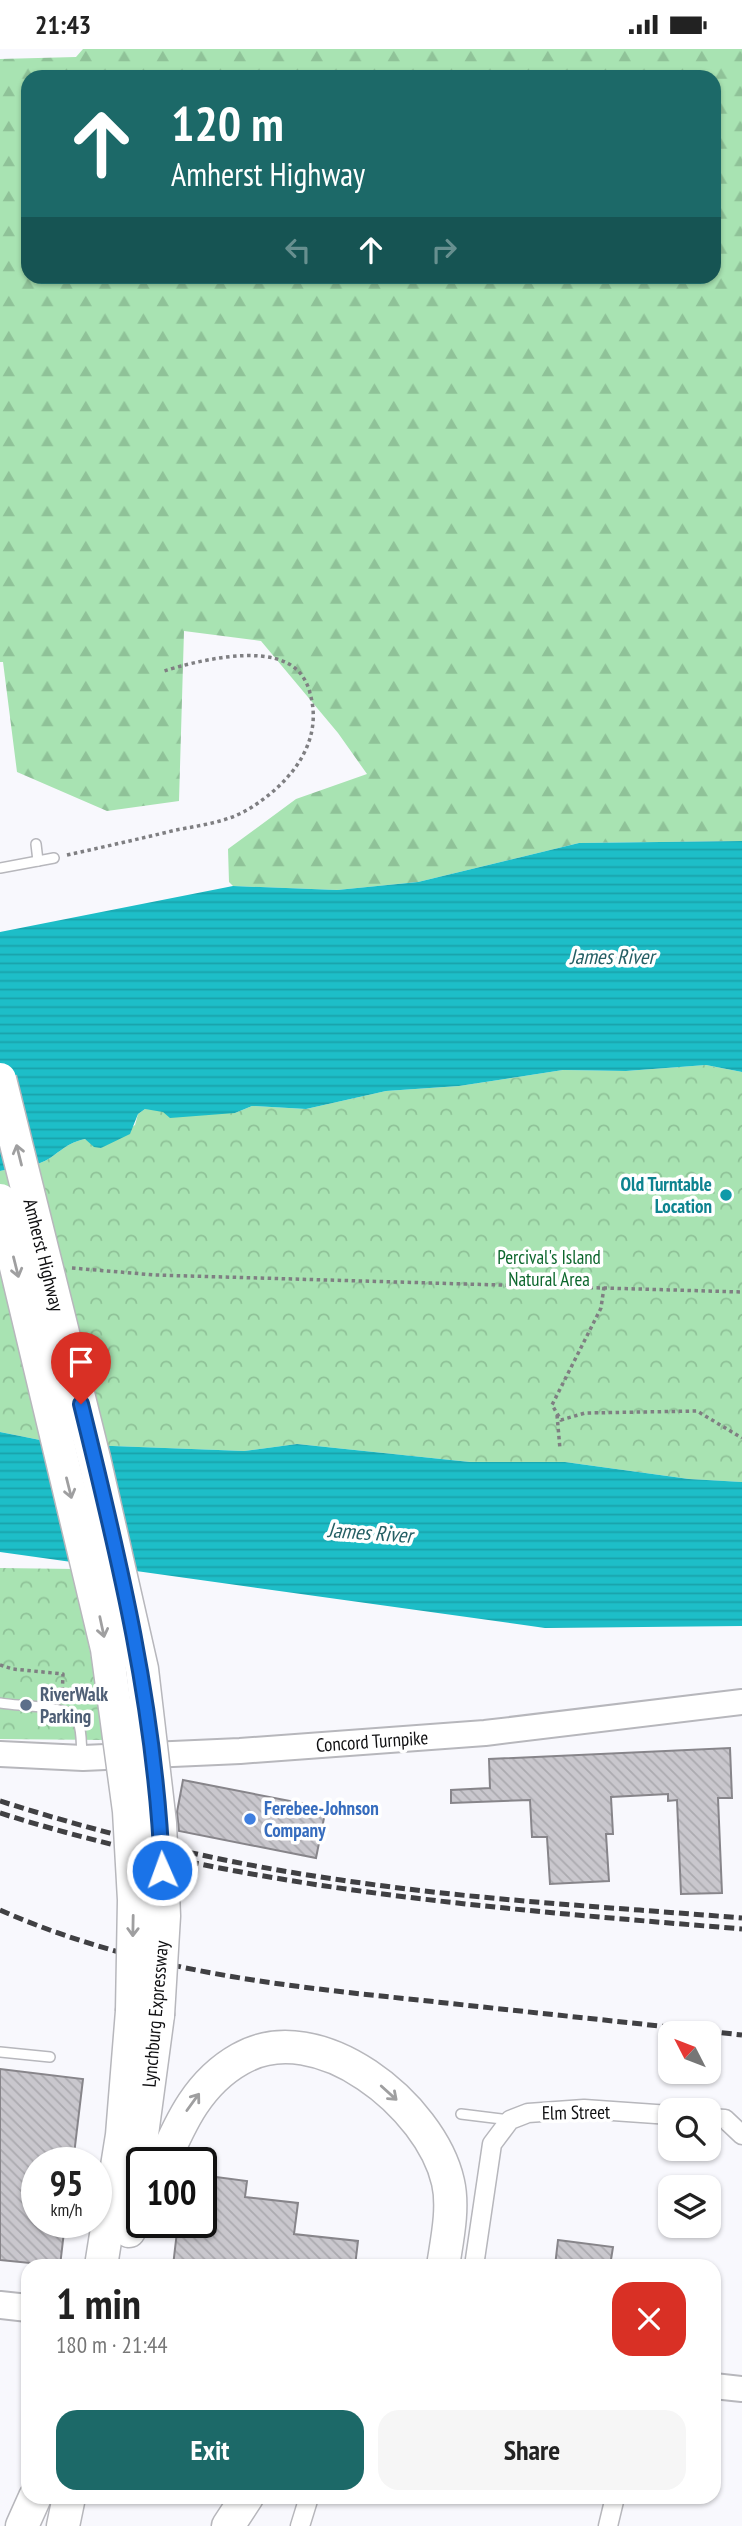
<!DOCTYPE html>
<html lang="en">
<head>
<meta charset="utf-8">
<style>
	:root { --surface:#fff; --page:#f6f6f6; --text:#222; --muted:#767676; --accent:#1c6968 }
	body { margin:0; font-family:"PT Sans Narrow",sans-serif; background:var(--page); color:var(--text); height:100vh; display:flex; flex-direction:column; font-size:26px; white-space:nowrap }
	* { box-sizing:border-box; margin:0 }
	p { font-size:23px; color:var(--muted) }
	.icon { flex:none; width:38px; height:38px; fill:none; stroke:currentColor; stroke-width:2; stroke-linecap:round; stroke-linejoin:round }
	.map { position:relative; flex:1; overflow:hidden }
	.details { position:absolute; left:21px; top:2210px; width:700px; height:245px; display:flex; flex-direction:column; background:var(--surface); border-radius:21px; box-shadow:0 2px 5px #0004 }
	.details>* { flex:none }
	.banner { position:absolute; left:21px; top:21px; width:700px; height:214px; border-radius:21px; box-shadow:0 2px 5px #0004; background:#1c6968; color:#fff; overflow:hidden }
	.needle { width:46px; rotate:312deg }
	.buttons { position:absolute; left:658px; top:1972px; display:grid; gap:14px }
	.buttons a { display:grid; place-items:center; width:63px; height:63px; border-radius:14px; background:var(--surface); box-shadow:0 2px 5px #0004; font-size:35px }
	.speed { position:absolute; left:21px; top:2098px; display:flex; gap:14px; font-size:35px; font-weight:700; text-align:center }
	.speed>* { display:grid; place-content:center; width:91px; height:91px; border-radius:50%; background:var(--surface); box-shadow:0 2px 5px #0004; line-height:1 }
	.speed small { font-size:18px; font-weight:400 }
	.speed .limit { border:4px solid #111; border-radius:10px; background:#fff; color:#111 }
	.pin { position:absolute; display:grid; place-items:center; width:60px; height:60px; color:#fff; margin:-72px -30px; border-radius:50% 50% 50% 0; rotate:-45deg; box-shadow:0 0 7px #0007 }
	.pin .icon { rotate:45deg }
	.me { position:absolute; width:77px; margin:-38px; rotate:358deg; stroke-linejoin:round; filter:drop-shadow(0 0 5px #0008) }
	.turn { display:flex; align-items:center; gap:24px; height:147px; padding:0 35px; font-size:32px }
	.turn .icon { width:91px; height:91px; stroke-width:2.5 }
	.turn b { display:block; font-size:49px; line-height:60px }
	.lanes { display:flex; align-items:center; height:66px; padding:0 35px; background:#0003; justify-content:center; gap:35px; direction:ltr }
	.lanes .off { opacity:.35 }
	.round { display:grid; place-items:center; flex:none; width:74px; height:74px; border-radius:21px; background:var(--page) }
	.overview { display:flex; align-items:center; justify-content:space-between; height:119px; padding:0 35px }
	h1 { font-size:42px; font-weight:700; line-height:52px }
	.cta { display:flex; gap:14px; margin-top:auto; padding:14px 35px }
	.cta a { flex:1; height:80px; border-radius:21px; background:var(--accent); color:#fff; font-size:28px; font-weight:700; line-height:80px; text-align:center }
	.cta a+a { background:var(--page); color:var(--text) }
	.status { display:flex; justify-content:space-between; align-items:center; height:49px; padding:0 35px; background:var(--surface); direction:ltr }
	.status svg { height:19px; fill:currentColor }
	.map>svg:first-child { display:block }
	.forest { fill:url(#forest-firs); fill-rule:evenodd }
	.park { fill:url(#park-crowns) }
	.water { fill:url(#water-rules) }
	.building { fill:url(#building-back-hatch); stroke:#87858a; stroke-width:2 }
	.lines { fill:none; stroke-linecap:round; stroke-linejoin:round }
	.lane-casing { stroke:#b7b7bc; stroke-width:12 }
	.street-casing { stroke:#b7b7bc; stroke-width:21 }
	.secondary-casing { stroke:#b7b7bc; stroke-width:28 }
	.primary-casing { stroke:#b7b7bc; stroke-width:30 }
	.highway-casing { stroke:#b7b7bc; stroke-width:35 }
	.path { stroke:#7f7f82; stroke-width:3.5; stroke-dasharray:3.5 3.5; stroke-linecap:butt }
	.lane { stroke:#fff; stroke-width:9 }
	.street { stroke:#fff; stroke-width:18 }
	.secondary { stroke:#fff; stroke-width:24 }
	.primary { stroke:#fff; stroke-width:26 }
	.highway { stroke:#fff; stroke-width:32 }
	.rail { stroke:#404043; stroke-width:5; stroke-dasharray:10 5; stroke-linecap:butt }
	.highway-bridge-casing { stroke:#b7b7bc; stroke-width:35; stroke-linecap:butt }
	.highway-bridge { stroke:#fff; stroke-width:32 }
	.oneway { stroke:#9f9fa0 }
	.route-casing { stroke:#114b97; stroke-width:18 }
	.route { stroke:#1a73e8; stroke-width:12 }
	.culture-dot { fill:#0f9aa8; stroke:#fff; stroke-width:2.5 }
	.service-dot { fill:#5c6f8a; stroke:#fff; stroke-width:2.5 }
	.shop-dot { fill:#3f7fe0; stroke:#fff; stroke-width:2.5 }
	.labels { text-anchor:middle; stroke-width:7; stroke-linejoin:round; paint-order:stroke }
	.culture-label { font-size:19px; font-weight:bold; fill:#0d838f; stroke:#fff; text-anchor:end }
	.street-label { font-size:19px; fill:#0f0f11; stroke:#fff }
	.park-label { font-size:19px; fill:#0d672d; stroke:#fff }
	.service-label { font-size:19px; font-weight:bold; fill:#4e5e75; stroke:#fff; text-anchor:start }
	.shop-label { font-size:19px; font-weight:bold; fill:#366cbe; stroke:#fff; text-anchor:start }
	.water-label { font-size:21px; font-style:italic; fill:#255f64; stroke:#fff }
</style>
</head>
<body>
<div class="status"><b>21:43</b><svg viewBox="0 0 49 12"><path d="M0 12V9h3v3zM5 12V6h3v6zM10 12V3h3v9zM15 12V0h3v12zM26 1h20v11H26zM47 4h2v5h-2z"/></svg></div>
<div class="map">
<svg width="742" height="2477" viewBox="0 0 742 2477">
	<defs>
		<pattern id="forest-firs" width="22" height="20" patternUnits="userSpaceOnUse" patternTransform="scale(1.75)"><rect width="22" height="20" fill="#a8e3b2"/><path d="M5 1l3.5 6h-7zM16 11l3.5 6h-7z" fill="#8fc298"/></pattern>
		<pattern id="park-crowns" width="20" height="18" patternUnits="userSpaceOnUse" patternTransform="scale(1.75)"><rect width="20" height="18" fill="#a8e3b2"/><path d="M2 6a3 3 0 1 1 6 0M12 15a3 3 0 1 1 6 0" fill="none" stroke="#8fc298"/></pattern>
		<pattern id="water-rules" width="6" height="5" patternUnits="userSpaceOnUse" patternTransform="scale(1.75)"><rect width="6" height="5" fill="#1dbec8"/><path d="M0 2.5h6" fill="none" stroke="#19a2ab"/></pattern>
		<pattern id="building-back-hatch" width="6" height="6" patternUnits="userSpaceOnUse" patternTransform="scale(1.75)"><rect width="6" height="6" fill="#c9c7cd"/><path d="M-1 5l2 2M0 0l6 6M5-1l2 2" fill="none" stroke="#abaaaf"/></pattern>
	</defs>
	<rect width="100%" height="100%" fill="#f8f8fd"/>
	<path class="forest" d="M83 0H742V792L579 794 418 833 337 841 233 837 229 833 228 800 296 750 367 725 338 684 261 592 184 582 179 752 107 762 17 723 3 613H0V10L76 8ZM28 28H714V228H28Z"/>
	<g class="park">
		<path d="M706 1016 742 1023V1433L689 1430 565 1413H470L297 1395 244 1402 60 1395 0 1383V1122C12 1119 28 1119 40 1114 57 1108 62 1095 85 1090L101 1099 135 1076 138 1065 145 1060 235 1064 252 1057 306 1060 386 1042 459 1037 563 1021 626 1022Z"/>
		<path d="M0 1519 75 1520 106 1691 0 1690Z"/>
	</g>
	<g class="water">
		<path d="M742 792V1023L706 1016 626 1022 563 1021 459 1037 386 1042 306 1060 252 1057 235 1064 170 1069 163 1063 145 1060 138 1065 130 1085 101 1099 94 1098 85 1090C62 1095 57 1108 40 1114 28 1119 12 1119 0 1122V883L233 837 337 841 418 833 579 794Z"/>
		<path d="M0 1383 60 1395 244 1402 297 1395 470 1413H565L689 1430 742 1433V1577L545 1579 0 1503Z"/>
	</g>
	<g class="building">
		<path d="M730 1699 732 1749H718L722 1844 681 1845 677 1751 668 1752V1745L611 1748 613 1785H606L609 1832 550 1835 547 1788H532L530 1751 451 1754V1741L490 1739 489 1710Z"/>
		<path d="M183 1731 326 1759 316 1809 179 1782 177 1763Z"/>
		<path d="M0 2020 83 2030 73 2114H37V2174H65L60 2217 0 2211Z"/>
		<path d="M216 2128 247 2132 245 2148 298 2154 294 2185 358 2192 355 2217H173L178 2174 211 2177Z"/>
		<path d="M558 2191 613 2198 610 2217H555Z"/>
	</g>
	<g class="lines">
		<g class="lane-casing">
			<g id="lane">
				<path d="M36 795 38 812"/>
				<path d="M0 819 54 809"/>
				<path d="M0 1654C19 1658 71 1655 78 1673 82 1682 81 1695 82 1706"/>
				<path d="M0 2003 50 2008"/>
				<path d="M461 2065 510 2071"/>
			</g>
		</g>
		<g class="street-casing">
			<g id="street">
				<path d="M709 2069 725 2070 742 2086"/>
				<path d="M474 2217 492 2095 510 2071 528 2064 584 2060 670 2066"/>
				<path d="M300 2477 309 2448"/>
				<path d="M608 2477 615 2448"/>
			</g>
		</g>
		<g class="secondary-casing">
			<g id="secondary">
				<path d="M0 1705 83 1709 240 1702 485 1684 742 1653"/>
				<path d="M714 2337 742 2340"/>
			</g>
		</g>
		<g class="primary-casing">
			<path id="primary" d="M0 2256 28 2259"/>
		</g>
		<g class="highway-casing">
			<g id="highway">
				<path d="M141 2093 158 1966"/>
				<path d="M163 2114C181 2072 199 2033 240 2010 318 1965 431 2057 448 2133 454 2159 447 2191 443 2217"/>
				<path d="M129 2182 142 2157"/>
				<path d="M101 2217 122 2086 132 1962"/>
				<path d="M22 2477 35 2448"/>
				<path d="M63 2477 69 2448"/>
				<path d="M228 2477 247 2448"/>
			</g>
		</g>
		<g class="path">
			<path d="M67 806C103 798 139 790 176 781 202 776 229 773 252 758 291 733 324 693 310 644 307 632 300 621 289 615 258 597 196 612 164 622"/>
			<path d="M72 1219 155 1226 742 1243"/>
			<path d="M604 1238 601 1259 552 1356 561 1371 585 1364 697 1362 742 1389"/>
			<path d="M557 1366 560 1400"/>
			<path d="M0 1616 13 1620 63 1625 62 1650"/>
		</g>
		<use href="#lane" class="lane"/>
		<use href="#street" class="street"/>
		<use href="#secondary" class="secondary"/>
		<use href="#primary" class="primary"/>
		<use href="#highway" class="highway"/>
		<g class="rail">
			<path d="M0 1752C110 1787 226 1815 341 1831 473 1851 608 1858 742 1869"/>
			<path d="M0 1764C244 1841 489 1859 742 1880"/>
			<path d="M0 1861C136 1921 273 1936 419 1951 527 1963 634 1974 742 1986"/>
		</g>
		<g class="highway-bridge-casing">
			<g id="highway-bridge">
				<path d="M0 1030 94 1409 142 1620 160 1774 164 1867 158 1966"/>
				<path d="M0 1151 107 1600 129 1762 134 1851 132 1962"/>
			</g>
		</g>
		<use href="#highway-bridge" class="highway-bridge"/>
	</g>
	<defs><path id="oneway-shaft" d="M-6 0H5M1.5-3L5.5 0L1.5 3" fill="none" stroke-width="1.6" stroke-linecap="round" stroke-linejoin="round" transform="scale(1.75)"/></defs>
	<g class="oneway">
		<use href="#oneway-shaft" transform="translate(19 1106) rotate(-104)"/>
		<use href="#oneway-shaft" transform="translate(16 1218) rotate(76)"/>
		<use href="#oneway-shaft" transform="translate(69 1439) rotate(76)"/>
		<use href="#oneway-shaft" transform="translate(102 1578) rotate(78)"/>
		<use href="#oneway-shaft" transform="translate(133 1877) rotate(91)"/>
		<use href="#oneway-shaft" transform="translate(389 2044) rotate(42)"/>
		<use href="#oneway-shaft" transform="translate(193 2053) rotate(-54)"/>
	</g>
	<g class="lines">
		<g class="route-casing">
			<path id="route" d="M81 1355C119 1509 156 1662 162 1821"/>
		</g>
		<use href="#route" class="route"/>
	</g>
	<circle class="culture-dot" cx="726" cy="1146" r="7"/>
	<circle class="service-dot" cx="26" cy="1656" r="7"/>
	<circle class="shop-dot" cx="250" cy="1770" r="7"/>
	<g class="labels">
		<g class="culture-label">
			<text x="712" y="1142">Old Turntable<tspan x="712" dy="22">Location</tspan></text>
		</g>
		<g class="street-label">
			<text transform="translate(44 1206) rotate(76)" y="7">Amherst Highway</text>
			<text transform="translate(372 1692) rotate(-4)" y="7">Concord Turnpike</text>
			<text transform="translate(155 1965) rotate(-85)" y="7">Lynchburg Expressway</text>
			<text transform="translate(576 2063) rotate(-1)" y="7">Elm Street</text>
		</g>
		<g class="park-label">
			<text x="549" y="1215">Percival's Island<tspan x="549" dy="22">Natural Area</tspan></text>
		</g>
		<g class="service-label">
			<text x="40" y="1652">RiverWalk<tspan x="40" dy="22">Parking</tspan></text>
		</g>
		<g class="shop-label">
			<text x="264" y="1766">Ferebee-Johnson<tspan x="264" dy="22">Company</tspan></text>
		</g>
		<g class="water-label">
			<text x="612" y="915">James River</text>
			<text transform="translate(370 1484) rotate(4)" y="7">James River</text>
		</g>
	</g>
</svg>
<div class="buttons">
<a><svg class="needle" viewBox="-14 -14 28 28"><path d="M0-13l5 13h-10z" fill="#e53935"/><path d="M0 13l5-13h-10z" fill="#767676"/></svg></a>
<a><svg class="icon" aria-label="search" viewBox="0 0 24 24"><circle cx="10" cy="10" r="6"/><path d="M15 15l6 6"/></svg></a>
<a><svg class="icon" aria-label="layers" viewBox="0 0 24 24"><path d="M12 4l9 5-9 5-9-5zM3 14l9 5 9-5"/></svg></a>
</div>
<div class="speed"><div>95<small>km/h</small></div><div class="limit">100</div></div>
<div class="pin" style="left:81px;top:1355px;background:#d93025"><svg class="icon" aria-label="arrive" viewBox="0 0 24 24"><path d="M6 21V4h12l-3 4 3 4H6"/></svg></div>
<svg class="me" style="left:162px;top:1821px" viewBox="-20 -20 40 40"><circle r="17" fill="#1a73e8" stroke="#fff" stroke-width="3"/><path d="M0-11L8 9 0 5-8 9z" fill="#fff"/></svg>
<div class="banner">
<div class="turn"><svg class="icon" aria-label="ahead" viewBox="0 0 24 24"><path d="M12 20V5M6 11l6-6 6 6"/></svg><div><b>120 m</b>Amherst Highway</div></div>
<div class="lanes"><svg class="icon off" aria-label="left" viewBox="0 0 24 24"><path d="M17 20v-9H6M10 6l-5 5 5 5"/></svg><svg class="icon" aria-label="ahead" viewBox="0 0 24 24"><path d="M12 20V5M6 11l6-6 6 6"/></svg><svg class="icon off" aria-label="right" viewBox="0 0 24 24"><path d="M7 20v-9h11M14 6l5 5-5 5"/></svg></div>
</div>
<section class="details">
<div class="overview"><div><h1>1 min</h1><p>180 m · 21:44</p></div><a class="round" style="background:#d93025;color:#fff"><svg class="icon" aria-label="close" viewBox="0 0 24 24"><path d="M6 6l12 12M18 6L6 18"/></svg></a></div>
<div class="cta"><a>Exit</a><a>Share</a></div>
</section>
</div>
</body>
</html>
